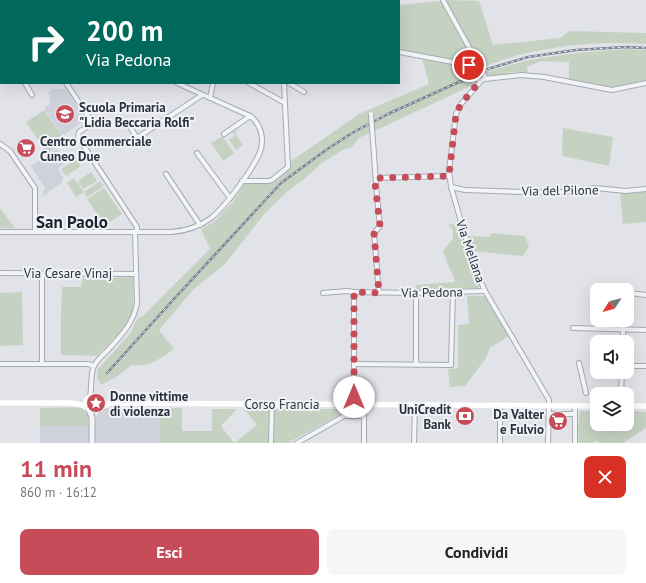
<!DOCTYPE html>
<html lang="it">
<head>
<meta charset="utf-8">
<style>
	:root { --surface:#fff; --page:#f6f6f6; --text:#222; --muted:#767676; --accent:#c74c59 }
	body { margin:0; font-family:"PT Sans",sans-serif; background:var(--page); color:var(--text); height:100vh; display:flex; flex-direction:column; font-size:15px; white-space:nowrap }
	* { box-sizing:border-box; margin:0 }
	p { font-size:13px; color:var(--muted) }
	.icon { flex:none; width:22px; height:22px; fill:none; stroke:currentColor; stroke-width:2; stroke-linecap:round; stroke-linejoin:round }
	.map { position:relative; height:443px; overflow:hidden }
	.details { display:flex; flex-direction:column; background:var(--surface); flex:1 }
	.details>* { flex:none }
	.hud { position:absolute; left:0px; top:0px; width:400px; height:84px; box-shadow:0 4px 16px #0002; background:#00695c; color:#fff; overflow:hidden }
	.needle { width:26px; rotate:234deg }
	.buttons { position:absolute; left:590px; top:283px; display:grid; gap:8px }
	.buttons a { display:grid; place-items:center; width:44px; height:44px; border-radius:8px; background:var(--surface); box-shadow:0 4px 16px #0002; font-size:20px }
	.pin { position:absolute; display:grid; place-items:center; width:34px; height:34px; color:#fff; margin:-17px; border:2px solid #fff; border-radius:50%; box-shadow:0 1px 4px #0007 }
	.me { position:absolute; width:44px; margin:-22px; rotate:0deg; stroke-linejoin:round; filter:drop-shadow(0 0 3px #0008) }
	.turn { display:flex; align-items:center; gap:14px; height:84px; padding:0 20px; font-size:18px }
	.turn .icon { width:52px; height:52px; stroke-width:2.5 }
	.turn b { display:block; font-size:28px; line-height:34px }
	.round { display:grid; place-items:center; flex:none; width:42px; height:42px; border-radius:8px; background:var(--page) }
	.headline { display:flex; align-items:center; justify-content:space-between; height:68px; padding:0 20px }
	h1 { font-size:24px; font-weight:700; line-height:30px; color:var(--accent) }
	.cta { display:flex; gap:8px; margin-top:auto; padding:8px 20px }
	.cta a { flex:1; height:46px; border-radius:8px; background:var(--accent); color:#fff; font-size:16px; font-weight:700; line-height:46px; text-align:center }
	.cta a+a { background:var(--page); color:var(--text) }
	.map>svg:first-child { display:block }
	.built { fill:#cfd2da }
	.green { fill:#c5d2c2 }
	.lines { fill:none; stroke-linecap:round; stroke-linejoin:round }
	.minor-casing { stroke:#a6aab3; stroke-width:6 }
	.tertiary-casing { stroke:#a6aab3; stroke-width:7 }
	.minor { stroke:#f3f4f7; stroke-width:4 }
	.tertiary { stroke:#f3f4f7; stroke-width:5 }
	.secondary { stroke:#fff; stroke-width:5.5 }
	.rail-casing { stroke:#7b8291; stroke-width:2.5 }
	.rail { stroke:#f0f2f6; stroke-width:1; stroke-dasharray:3; stroke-linecap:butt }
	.minor-bridge-casing { stroke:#a6aab3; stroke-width:6; stroke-linecap:butt }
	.minor-bridge { stroke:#f3f4f7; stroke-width:4 }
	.route { stroke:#c74c59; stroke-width:7; stroke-dasharray:0 12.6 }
	.labels { text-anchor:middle; stroke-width:4; stroke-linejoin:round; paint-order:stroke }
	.poi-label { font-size:13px; font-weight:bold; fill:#2a313f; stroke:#f0f2f6; text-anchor:start }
	.street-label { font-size:13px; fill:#2a313f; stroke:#f0f2f6 }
	.district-label { font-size:17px; font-weight:bold; fill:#1c2230; stroke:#f0f2f6 }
</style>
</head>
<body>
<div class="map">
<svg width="646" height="443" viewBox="0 0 646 443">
	<rect width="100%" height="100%" fill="#e1e3e9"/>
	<g class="built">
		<path d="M53 89H65L86 119 63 136 44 108 50 104 49 92Z"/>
		<path d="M57 149 65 163 58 169 63 178 62 182 42 197 45 188 31 166Z"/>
		<path d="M104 408H160V443H40V426L94 425 98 413Z"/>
	</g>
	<g class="green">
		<path d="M65 0H138L139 1H60Z"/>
		<path d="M450 0 479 1 493 45 560 38 570 31 646 33V44C607 41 565 44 527 53 512 56 497 62 483 67L481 63 471 68 473 73V85L359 138 351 148 344 149 322 163 303 180 290 189 265 213 225 264 193 290 159 330 174 349C159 359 151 367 132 365L116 377 101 385 97 377 98 369 129 335 138 318 142 317 210 249 201 229 214 222 231 204 245 183 273 177 290 162 359 114 429 84 421 54 399 51V5Z"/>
		<path d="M627 49 646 50V80L613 87 569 79V62L541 61 527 67 528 73 512 72 496 76 487 75 485 72 529 60 576 53Z"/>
		<path d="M43 111H45L63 137H67L68 139 47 153 26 122Z"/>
		<path d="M563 128 613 137 609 166 562 156Z"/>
		<path d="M234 129 236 132 235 133 243 145 236 150 229 140 235 135 231 131Z"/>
		<path d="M221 137H223L234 153 223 161 211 143Z"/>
		<path d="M76 159 81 166 66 176 61 169Z"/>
		<path d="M91 172 97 181 83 189 78 181Z"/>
		<path d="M74 178 84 192 76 197 67 183Z"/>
		<path d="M100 181 104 186 87 197 84 192Z"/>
		<path d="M104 188 122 214 105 225 87 199Z"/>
		<path d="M646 191V222L623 224 620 193Z"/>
		<path d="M0 208 15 228H0Z"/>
		<path d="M459 222 479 288 416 290V285L455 282C452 271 446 262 443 251L453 239V230L448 225Z"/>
		<path d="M492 233 525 236 529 246 523 256 472 251 468 236 489 237Z"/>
		<path d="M133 277C133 288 134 299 133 309 129 327 109 343 97 356L61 355V314L62 287H81L82 279Z"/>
		<path d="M22 292 23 345 0 346V293Z"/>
		<path d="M467 296H485L509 336 490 348 486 358 465 386 450 387 448 369 458 368V325L469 324Z"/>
		<path d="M81 407 88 415V426H40V408Z"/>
		<path d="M160 408H182V431H212V409H237L221 426 234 443 257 425 244 409H343V413L288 443H160Z"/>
		<path d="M580 411H597V424H627V411L646 412V428L623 443H599L597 441 591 443H579L578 427Z"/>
	</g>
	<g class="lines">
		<g class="minor-casing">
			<g id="minor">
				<path d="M145 0 147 1"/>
				<path d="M443 0 482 71"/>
				<path d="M29 1 35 0"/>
				<path d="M0 6H1"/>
				<path d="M399 52 469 65 474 66 481 72"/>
				<path d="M0 66H1"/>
				<circle cx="480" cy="76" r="4.5"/>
				<path d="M484 79 521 75 544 77 612 90 646 83"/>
				<path d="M481 81 461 104 456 114 449 171 451 187 474 266 485 291 549 400 548 443"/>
				<path d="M25 83 32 95"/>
				<path d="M66 83 90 119 89 125 79 132 78 137 137 227V230L135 232 137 303C134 323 120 337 106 352 102 356 97 360 94 366 90 375 92 387 90 397"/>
				<path d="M249 83 285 103"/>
				<path d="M289 83 304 92"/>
				<path d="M210 98 213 83"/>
				<path d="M129 125 137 138 202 95"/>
				<path d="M372 129C375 162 376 194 380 226L374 233 379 293"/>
				<path d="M224 134 250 116"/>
				<path d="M0 144 10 151 35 188V232"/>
				<path d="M197 153 230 198"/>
				<path d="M166 174 200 225"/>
				<path d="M376 178 449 176"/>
				<path d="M242 181H268L272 180 288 167 284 83"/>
				<path d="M451 187 465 190 553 193 595 188 626 191 646 189"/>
				<path d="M0 232H171C185 231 199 227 211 218 225 207 256 166 261 149 264 136 260 123 250 116L177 83"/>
				<path d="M0 273 136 274"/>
				<path d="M354 292V398"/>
				<path d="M323 293 347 291 354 292 416 293 485 291"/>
				<path d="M629 293 646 295"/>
				<path d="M573 328 646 330"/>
				<path d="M623 342V320"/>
				<path d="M579 363 586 393"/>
				<path d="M0 364H88L94 366"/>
				<path d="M42 364V274"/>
				<path d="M354 364 451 365 453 292"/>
				<path d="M416 365V293"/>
				<path d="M627 366H646"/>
				<path d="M621 394 622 372"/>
				<path d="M364 404V443"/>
				<path d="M549 414H575"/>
				<path d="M346 416H364"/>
				<path d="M271 443 272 404"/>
				<path d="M297 443 356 409 357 404"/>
				<path d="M414 443 415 405"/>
				<path d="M500 443V406"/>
				<path d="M575 443V406"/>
			</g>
		</g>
		<g class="tertiary-casing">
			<path id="tertiary" d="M89 410 92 417V443"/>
		</g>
		<use href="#minor" class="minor"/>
		<use href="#tertiary" class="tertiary"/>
		<g class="secondary">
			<circle cx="93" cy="403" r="7"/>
			<path d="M0 403H72L86 406"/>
			<path d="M627 406H646"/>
			<path d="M99 408 110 403H115L597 406"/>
		</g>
		<g class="rail-casing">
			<g id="rail">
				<path d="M488 69 528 57 576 50 626 47 646 48"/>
				<path d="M107 373 174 299 281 183 326 150 352 133 388 114 470 77"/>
			</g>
		</g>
		<use href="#rail" class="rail"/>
		<g class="minor-bridge-casing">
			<path id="minor-bridge" d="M371 114 372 129"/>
		</g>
		<use href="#minor-bridge" class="minor-bridge"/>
	</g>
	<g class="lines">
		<path class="route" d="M354 397V292L379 293 374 233 380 226 375 183 376 178 449 176 456 114 461 104 475 87 477 73 469 65"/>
	</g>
	<defs>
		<g id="school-disc" transform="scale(1)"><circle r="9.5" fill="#c74c59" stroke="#f0f2f6"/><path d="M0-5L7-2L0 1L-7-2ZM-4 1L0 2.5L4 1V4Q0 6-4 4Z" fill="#fff"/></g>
		<g id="supermarket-disc" transform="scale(1)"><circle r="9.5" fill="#c74c59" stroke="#f0f2f6"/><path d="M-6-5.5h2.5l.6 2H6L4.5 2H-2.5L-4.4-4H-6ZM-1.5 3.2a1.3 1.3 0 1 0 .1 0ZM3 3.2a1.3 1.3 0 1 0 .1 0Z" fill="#fff"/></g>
		<g id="sight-disc" transform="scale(1)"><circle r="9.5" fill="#c74c59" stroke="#f0f2f6"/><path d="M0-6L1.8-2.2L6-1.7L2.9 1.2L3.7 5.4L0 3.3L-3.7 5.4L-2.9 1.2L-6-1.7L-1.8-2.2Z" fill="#fff"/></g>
		<g id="bank-disc" transform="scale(1)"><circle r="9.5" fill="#c74c59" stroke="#f0f2f6"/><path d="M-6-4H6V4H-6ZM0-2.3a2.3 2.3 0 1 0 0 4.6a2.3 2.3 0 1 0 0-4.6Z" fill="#fff"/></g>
	</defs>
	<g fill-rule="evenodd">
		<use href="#school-disc" x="65" y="114"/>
		<use href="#supermarket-disc" x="26" y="148"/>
		<use href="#sight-disc" x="96" y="403"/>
		<use href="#bank-disc" x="465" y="416"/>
		<use href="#supermarket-disc" x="558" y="421"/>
	</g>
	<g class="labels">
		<g class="poi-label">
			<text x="79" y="112">Scuola Primaria<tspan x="79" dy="15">"Lidia Beccaria Rolfi"</tspan></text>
			<text x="40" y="146">Centro Commerciale<tspan x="40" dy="15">Cuneo Due</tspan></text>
			<text x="110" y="401">Donne vittime<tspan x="110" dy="15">di violenza</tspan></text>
			<text x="451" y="414" text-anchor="end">UniCredit<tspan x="451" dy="15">Bank</tspan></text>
			<text x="544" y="419" text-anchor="end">Da Valter<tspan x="544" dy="15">e Fulvio</tspan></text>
		</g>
		<g class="street-label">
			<text transform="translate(560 190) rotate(-1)" y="5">Via del Pilone</text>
			<text transform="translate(471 251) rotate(71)" y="5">Via Mellana</text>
			<text x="68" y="278">Via Cesare Vinaj</text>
			<text transform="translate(432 292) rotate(-1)" y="5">Via Pedona</text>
			<text x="282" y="409">Corso Francia</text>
		</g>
		<g class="district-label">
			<text x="72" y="228">San Paolo</text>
		</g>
	</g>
</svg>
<div class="buttons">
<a><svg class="needle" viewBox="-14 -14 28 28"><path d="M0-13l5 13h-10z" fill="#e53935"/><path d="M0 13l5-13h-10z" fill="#767676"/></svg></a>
<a><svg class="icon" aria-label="sound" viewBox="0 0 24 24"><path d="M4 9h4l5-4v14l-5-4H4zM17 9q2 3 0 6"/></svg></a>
<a><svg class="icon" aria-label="layers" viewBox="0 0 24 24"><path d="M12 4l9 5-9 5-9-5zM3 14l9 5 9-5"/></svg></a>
</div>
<div class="pin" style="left:469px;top:65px;background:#d93025"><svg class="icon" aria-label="arrive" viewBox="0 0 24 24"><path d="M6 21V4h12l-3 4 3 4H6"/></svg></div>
<svg class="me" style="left:354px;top:397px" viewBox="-20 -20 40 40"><circle r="19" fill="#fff"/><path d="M0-13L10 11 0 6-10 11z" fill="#c74c59"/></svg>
<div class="hud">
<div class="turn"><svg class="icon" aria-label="right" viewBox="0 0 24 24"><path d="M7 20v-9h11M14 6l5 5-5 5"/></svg><div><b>200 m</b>Via Pedona</div></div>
</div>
</div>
<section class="details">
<div class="headline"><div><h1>11 min</h1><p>860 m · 16:12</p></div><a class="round" style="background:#d93025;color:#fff"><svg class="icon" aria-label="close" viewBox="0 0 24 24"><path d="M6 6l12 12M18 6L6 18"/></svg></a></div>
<div class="cta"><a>Esci</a><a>Condividi</a></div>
</section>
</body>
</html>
